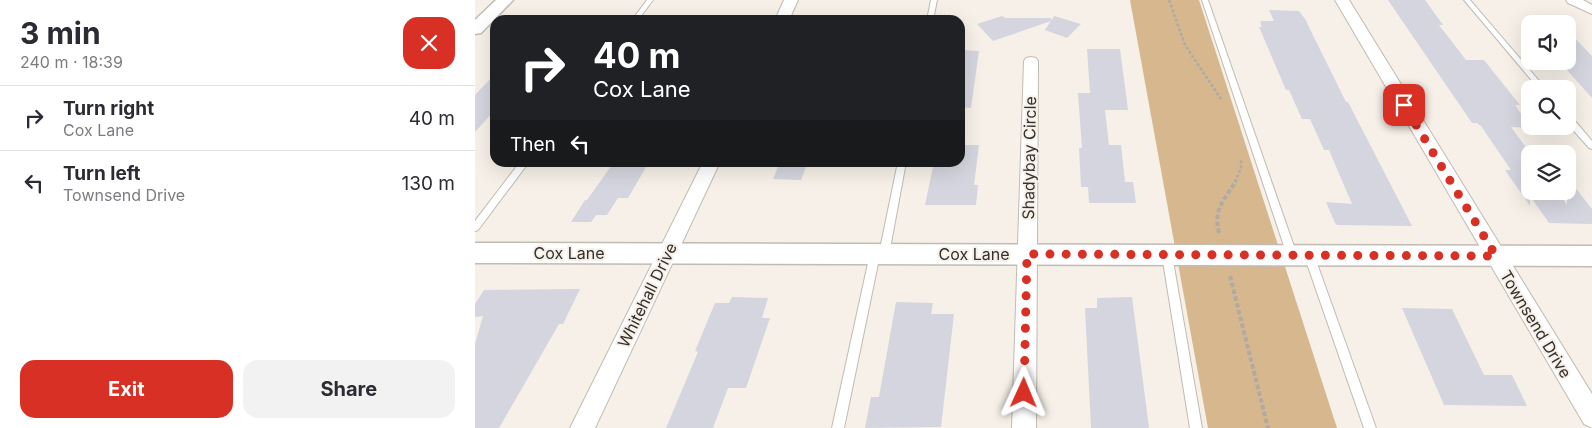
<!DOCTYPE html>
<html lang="en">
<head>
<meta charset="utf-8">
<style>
	:root { --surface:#fff; --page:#f2f2f3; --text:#2b2b33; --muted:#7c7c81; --line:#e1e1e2; --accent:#d93025 }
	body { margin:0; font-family:Inter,sans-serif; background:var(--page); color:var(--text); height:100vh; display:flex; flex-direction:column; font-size:19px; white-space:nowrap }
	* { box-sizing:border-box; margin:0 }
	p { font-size:16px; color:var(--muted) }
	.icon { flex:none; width:28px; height:28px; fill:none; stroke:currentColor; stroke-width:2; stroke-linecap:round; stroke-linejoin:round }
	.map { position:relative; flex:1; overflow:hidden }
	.panel { display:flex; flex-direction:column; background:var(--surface); width:475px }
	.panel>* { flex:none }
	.top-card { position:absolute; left:15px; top:15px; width:475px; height:152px; border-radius:15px; box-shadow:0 5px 20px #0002; background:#202124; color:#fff; overflow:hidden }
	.controls { position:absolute; left:1046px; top:15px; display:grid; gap:10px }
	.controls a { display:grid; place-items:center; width:55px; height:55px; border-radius:10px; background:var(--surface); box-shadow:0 5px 20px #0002; font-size:25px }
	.pin { position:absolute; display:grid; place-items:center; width:42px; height:42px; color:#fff; margin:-21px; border-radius:10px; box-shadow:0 2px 8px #0006 }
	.me { position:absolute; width:55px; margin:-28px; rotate:1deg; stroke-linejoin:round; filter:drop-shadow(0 0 4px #0008) }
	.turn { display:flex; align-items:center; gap:18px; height:105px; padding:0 20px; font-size:22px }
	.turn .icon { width:65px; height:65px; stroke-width:2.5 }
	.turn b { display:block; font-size:35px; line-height:42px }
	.then { display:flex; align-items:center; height:48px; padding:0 20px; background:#0003; gap:10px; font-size:19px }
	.round { display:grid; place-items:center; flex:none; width:52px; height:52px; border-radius:15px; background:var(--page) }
	.overview { display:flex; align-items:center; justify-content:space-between; height:85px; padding:0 20px }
	h1 { font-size:30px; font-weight:700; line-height:38px }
	.button { display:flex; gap:10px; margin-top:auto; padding:10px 20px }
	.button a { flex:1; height:58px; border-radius:15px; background:var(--accent); color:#fff; font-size:20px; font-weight:700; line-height:58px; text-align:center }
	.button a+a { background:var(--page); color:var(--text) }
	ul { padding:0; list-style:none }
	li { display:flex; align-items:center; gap:15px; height:65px; padding:0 20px; border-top:1px solid var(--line) }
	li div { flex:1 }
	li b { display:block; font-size:19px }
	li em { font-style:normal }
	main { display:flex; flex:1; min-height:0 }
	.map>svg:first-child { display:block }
	.green { fill:#d7b88e }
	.building { fill:#d4d5de }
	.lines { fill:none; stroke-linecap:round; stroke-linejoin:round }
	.service-casing { stroke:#c0bbb3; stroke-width:2 }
	.minor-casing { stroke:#c0bbb3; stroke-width:2 }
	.tertiary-casing { stroke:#c0bbb3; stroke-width:3 }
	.path-far1 { stroke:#afaaa4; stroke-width:2.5; stroke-dasharray:3 2; stroke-linecap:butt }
	.path { stroke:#afaaa4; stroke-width:4; stroke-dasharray:4.5 2.5; stroke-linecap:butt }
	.service { fill:#fff; fill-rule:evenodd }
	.minor { fill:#fff; fill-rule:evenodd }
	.tertiary { fill:#fff; fill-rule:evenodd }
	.route { stroke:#d93025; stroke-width:9; stroke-dasharray:0 16.2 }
	.labels { text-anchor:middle; stroke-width:4; stroke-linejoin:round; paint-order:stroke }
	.street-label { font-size:16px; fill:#33312e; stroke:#f6f0e8 }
</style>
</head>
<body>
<main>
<section class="panel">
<div class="overview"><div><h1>3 min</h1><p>240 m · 18:39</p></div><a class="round" style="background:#d93025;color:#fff"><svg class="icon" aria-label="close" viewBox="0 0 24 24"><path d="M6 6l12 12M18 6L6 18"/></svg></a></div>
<ul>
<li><svg class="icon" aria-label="right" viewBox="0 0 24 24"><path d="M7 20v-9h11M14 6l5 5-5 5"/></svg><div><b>Turn right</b><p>Cox Lane</p></div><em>40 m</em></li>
<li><svg class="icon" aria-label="left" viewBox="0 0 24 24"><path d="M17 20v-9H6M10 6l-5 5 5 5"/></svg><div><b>Turn left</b><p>Townsend Drive</p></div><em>130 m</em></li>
</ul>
<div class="button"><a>Exit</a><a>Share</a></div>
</section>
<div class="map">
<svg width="1117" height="428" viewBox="0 0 1117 428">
	<rect width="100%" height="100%" fill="#f6f0e8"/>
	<path class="green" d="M655 0H724L862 428H733Z"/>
	<g class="building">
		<path d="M913 0H950L968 25H964L991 60H1009L1045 105H1040L1056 128 1036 127 1055 153V191H1083L1092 205V177L1117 209V224L1074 223 1055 196V206L1030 170H1036L1006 126 1002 123H997Z"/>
		<path d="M794 10 824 11 830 19 871 102H873L937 226 862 225 860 223 851 202 877 204 854 150H849L835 119H827L814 90H811L784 27H787L785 21H799Z"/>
		<path d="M527 16 530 18H576V21L518 41 502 24Z"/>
		<path d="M579 16 606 24 592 38 570 30Z"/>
		<path d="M1092 30 1117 56V98L1092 70Z"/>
		<path d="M612 49H645L653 110H630L634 145H646L650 182H658L661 203H614L613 187H606L604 148H607L603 93H615Z"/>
		<path d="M485 50 504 51 496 108 485 107Z"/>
		<path d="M20 74V110L0 132V95Z"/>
		<path d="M485 145H504L499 185H503L501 205H450L459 162H485Z"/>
		<path d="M139 162H174L153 198H143L132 215H121L116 222H96L110 200H112Z"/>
		<path d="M305 162H333L326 180 298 179Z"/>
		<path d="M105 289 88 324H84L24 428H0V344L8 316 0 317V304L9 290Z"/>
		<path d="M257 297 293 298 287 318H295L271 388H253L238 428H191L223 352 220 351 240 303H254Z"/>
		<path d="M657 297 674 428H616L610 308H622V298Z"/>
		<path d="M421 302 458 303 456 314H479L466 427 390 428 396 397H404Z"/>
		<path d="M927 308 977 309 1009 375H1037L1052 406 969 405Z"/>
	</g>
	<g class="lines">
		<g class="service-casing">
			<g id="service">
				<path d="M172 0H178L163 20H157Z"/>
				<path d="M456 0H462L458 20H452Z"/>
				<path d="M727 0H733L822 255 820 258 817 259 814 258 812 255Z"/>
				<path d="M989 0H995L1071 89H1064Z"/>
				<path d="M1092 115H1095L1117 141V149L1114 148 1092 123Z"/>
				<path d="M45 162H54L3 230 0 231V221Z"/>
				<path d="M423 162H431L414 254 412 257H406L405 254 369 428H357L395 254 397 251H403L404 254Z"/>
				<path d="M692 251 695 252 697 255 727 428H715L687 255 689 252Z"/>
				<path d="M834 251 837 252 839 255 901 428H889L829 255 831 252Z"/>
			</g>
		</g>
		<g class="minor-casing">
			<g id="minor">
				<path d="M309 0H323L314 20H300Z"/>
				<path d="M860 0H874L1117 394V428L1109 424Z"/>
				<path d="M1091 0H1108L1117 5V14L1093 3Z"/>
				<path d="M556 57 561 58 563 61 561 428H537L549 61 551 58Z"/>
				<path d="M228 162H245L120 428H95Z"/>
			</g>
		</g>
		<g class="tertiary-casing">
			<g id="tertiary">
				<path d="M21 0H38L6 33 0 34V20Z"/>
				<path d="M0 243 1117 246V266L0 263Z"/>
			</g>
		</g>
		<g class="path-far1">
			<path d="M694 0 710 45 746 99"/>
			<path d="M760 182 766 168V159"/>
		</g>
		<g class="path">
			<path d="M744 233C738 208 749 201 761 181"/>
			<path d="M755 276 793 428"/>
		</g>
		<use href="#service" class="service"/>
		<use href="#minor" class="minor"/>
		<use href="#tertiary" class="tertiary"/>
	</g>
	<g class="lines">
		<path class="route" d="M549 393 552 254 1021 256 929 105"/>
	</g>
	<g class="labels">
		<g class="street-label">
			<text transform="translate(554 158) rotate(-89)" y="6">Shadybay Circle</text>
			<text x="94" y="259">Cox Lane</text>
			<text x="499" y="260">Cox Lane</text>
			<text transform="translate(172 295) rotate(-64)" y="6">Whitehall Drive</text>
			<text transform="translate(1061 324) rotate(59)" y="6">Townsend Drive</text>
		</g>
	</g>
</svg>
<div class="controls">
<a><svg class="icon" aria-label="sound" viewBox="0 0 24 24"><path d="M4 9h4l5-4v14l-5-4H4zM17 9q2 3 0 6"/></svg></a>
<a><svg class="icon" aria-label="search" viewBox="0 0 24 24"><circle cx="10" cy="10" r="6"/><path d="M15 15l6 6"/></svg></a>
<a><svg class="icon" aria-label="layers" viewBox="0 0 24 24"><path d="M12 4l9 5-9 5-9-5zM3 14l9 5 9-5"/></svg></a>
</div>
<div class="pin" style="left:929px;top:105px;background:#d93025"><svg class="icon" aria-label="arrive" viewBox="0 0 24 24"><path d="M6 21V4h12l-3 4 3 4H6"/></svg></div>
<svg class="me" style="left:549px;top:393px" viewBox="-20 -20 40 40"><path d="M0-17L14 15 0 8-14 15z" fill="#d93025" stroke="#fff" stroke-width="4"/></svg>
<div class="top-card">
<div class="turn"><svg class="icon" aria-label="right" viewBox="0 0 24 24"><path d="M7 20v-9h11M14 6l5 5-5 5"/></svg><div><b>40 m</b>Cox Lane</div></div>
<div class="then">Then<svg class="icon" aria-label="left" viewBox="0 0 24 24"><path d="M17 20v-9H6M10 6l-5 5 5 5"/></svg></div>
</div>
</div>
</main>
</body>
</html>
